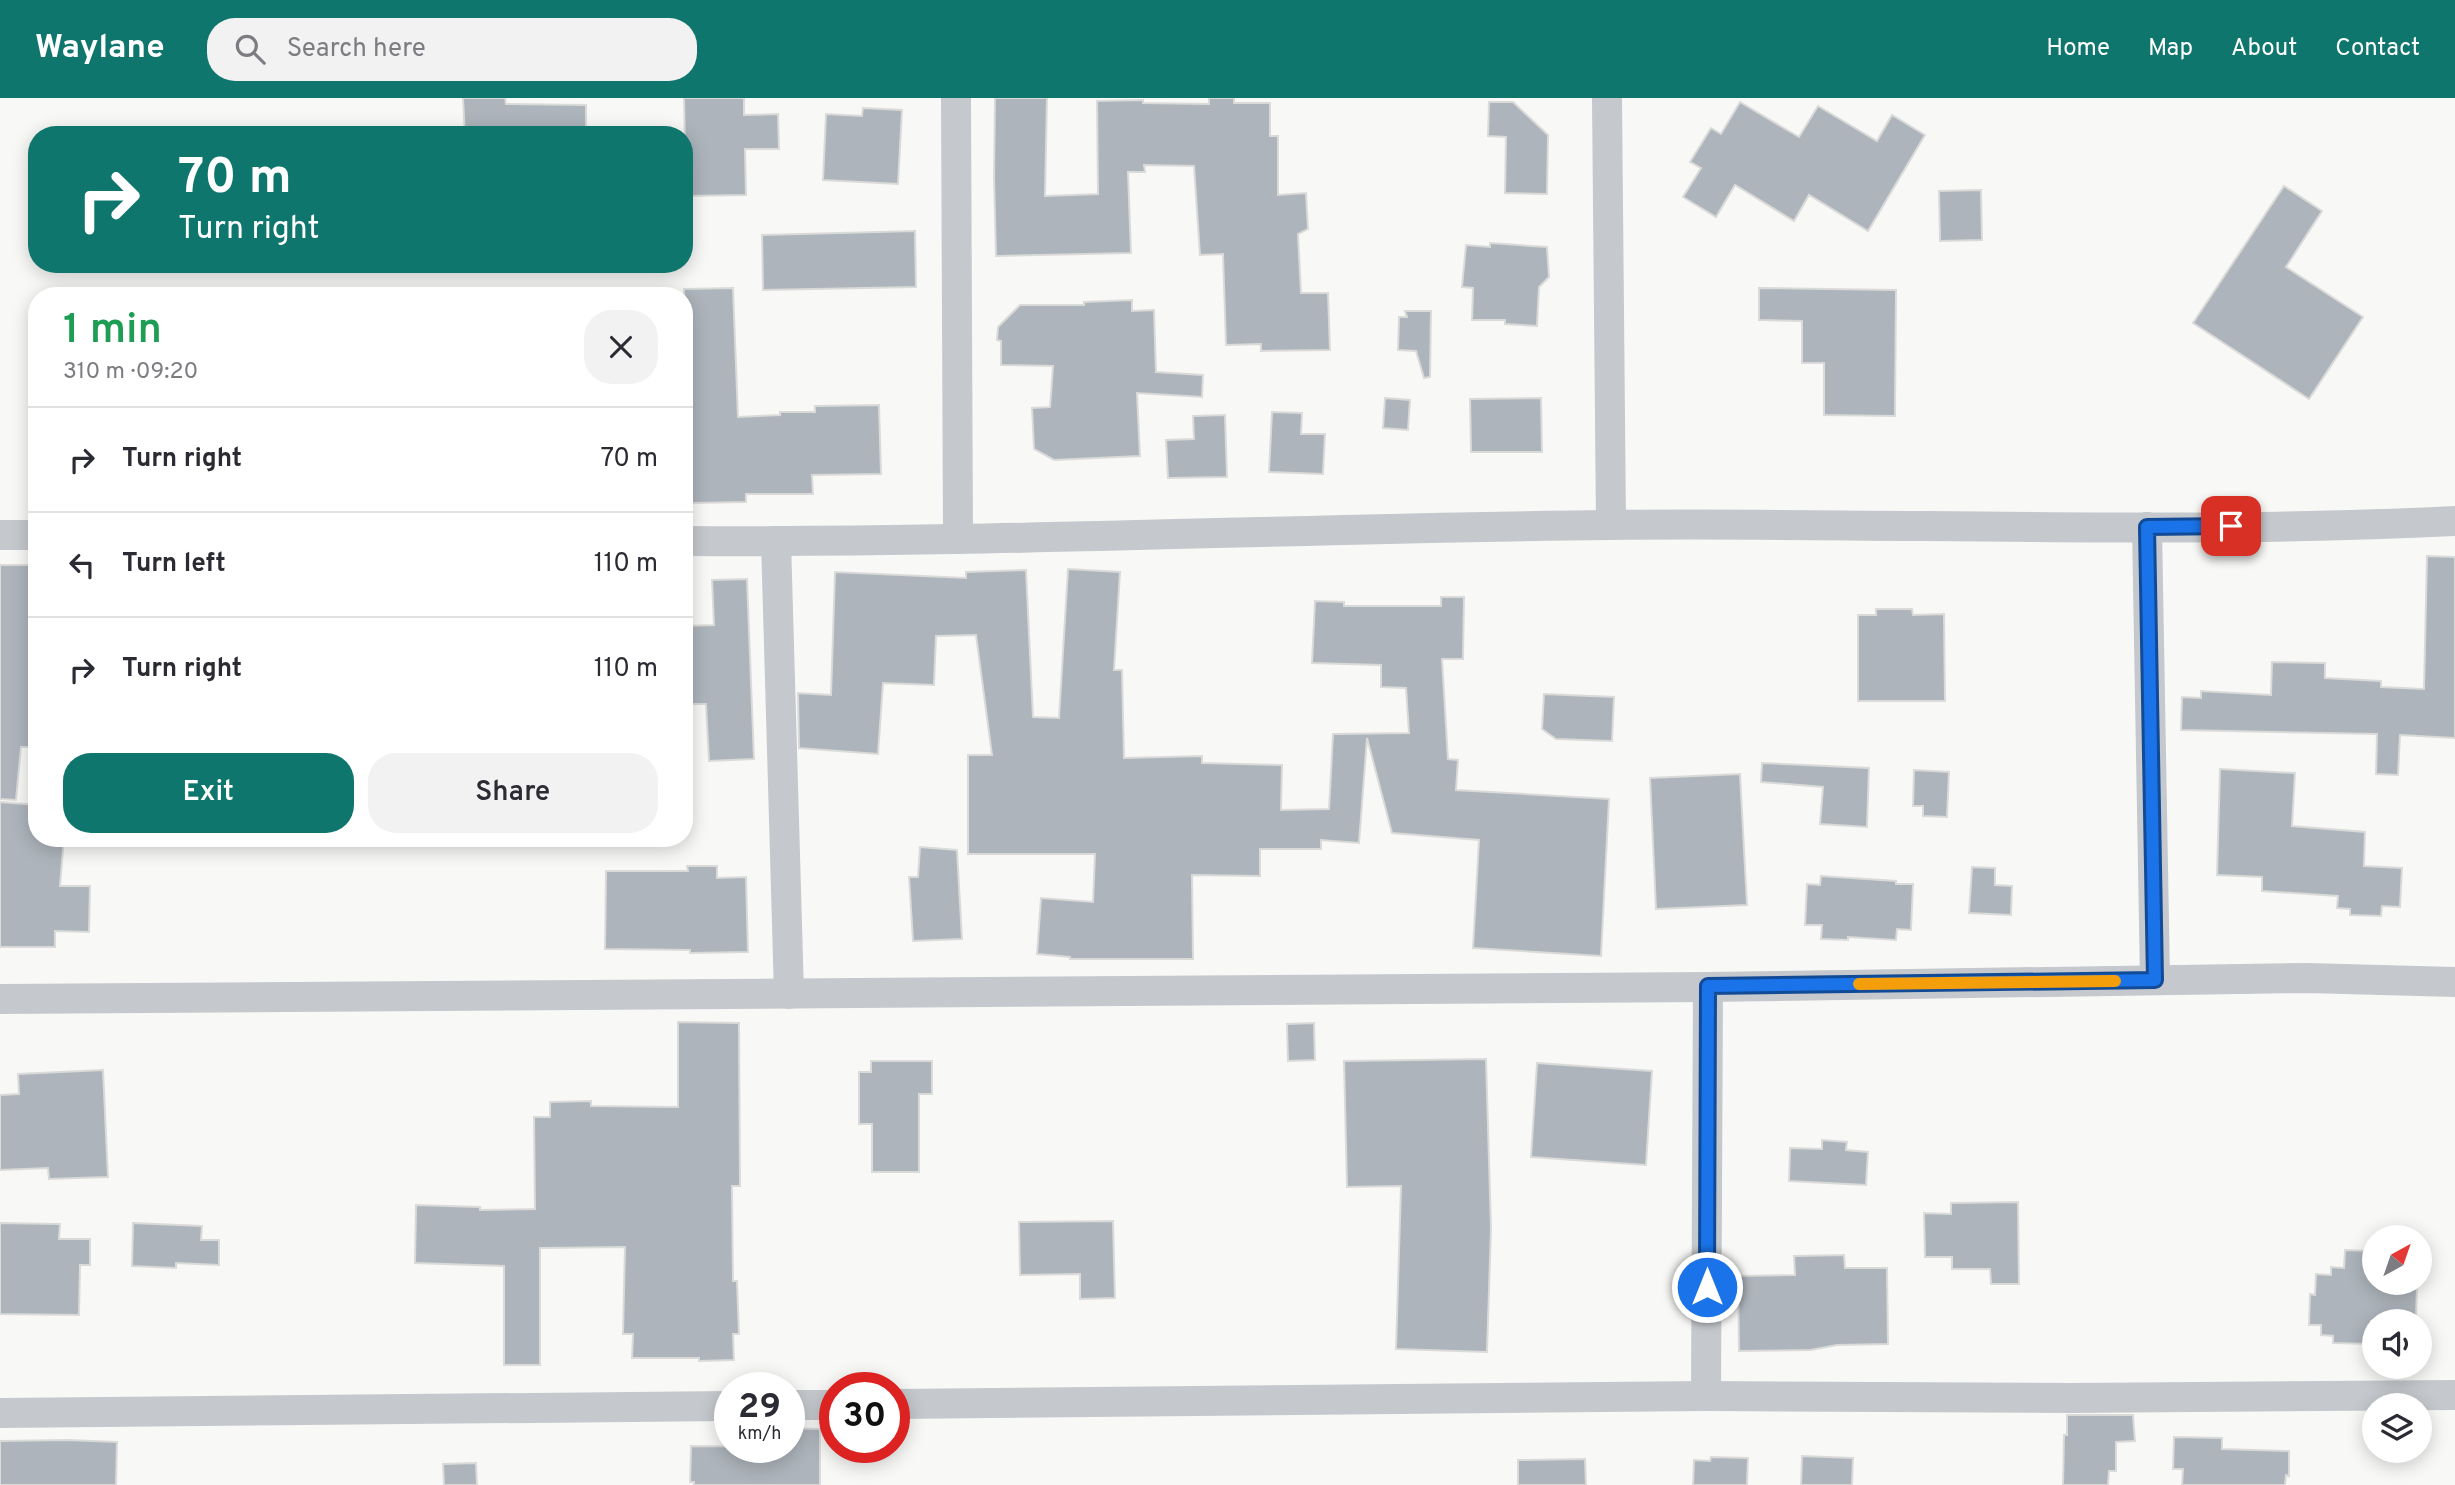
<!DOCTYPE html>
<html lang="en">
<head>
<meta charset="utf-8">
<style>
	:root { --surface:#fff; --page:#f2f2f3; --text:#2b2b33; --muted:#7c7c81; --line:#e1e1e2; --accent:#0f766e }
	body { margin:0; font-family:Overpass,sans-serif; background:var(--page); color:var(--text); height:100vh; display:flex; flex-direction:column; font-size:26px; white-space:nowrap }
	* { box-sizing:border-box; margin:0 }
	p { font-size:23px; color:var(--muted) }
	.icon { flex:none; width:38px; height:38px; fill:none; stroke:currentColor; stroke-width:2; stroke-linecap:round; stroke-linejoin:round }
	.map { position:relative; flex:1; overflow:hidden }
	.panel { position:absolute; left:28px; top:189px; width:665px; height:560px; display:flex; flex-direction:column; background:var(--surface); border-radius:28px; box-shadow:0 4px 18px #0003 }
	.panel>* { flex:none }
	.banner { position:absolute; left:28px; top:28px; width:665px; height:147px; border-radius:28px; box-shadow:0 4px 18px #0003; background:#0f766e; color:#fff; overflow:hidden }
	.needle { width:46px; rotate:40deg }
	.fabs { position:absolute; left:2362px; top:1127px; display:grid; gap:14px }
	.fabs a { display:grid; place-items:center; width:70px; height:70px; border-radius:50%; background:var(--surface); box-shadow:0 4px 18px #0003; font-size:35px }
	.speed { position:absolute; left:714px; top:1274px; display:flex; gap:14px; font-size:35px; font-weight:700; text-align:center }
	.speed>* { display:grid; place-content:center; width:91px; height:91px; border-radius:50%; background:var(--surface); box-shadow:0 4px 18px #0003; line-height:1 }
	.speed small { font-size:18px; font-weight:400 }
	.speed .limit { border:10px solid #d22; background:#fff; color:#111 }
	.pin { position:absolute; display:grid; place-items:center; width:60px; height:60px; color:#fff; margin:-30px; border-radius:14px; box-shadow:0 4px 10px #0006 }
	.me { position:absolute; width:77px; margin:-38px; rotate:0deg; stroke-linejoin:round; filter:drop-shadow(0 0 5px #0008) }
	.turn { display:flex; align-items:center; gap:24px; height:147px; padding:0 35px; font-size:32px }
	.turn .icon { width:91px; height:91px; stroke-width:2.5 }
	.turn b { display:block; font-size:49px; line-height:60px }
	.round { display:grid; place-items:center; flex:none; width:74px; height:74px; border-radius:28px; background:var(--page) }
	.head { display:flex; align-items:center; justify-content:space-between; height:119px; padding:0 35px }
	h1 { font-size:42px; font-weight:600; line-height:52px; color:#1e9e55 }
	.cta { display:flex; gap:14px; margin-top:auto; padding:14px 35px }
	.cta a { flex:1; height:80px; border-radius:28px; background:var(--accent); color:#fff; font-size:28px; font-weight:600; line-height:80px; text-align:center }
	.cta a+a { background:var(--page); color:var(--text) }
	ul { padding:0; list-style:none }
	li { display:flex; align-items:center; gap:21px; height:105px; padding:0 35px; border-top:2px solid var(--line) }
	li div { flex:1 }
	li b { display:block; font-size:26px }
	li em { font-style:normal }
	header { display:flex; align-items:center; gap:42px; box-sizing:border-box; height:98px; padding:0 35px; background:var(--accent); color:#fff }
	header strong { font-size:33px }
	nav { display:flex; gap:38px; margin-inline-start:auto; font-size:24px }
	.search { width:490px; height:63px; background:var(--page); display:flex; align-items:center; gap:18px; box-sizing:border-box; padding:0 24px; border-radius:28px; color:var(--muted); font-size:26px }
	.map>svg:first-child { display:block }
	.building { fill:#adb4bb; stroke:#dadbd9; stroke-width:2 }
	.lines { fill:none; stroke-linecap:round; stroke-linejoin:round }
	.minor { stroke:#c5c8cc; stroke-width:30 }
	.route-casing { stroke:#114b97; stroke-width:18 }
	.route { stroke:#1a73e8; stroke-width:12 }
	.slow { stroke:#f59e0b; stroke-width:12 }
</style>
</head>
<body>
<header>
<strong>Waylane</strong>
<div class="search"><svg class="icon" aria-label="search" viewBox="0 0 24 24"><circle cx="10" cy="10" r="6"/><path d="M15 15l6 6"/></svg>Search here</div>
<nav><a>Home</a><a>Map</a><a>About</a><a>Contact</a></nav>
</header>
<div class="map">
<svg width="2455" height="1387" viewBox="0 0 2455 1387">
	<rect width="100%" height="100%" fill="#f8f9f7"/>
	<g class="building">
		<path d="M463 0H505L506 6 586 7V37H465Z"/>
		<path d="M684 0H744V17L778 16 779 51H745L746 97 686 98Z"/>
		<path d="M995 0H1047L1045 98 1098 96 1097 3 1143 2V5L1209 6V0H1234V5H1270V38H1278V97L1306 95 1308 131 1298 136 1301 195H1328L1330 252 1261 253V246L1226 247 1223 156 1200 157 1194 68 1144 67 1145 74H1128L1131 155 996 158 994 79Z"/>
		<path d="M1489 4H1513L1548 37 1547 96 1505 95 1506 39 1488 38Z"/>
		<path d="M1740 4 1799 39 1818 8 1877 43 1892 17 1925 37 1868 133 1809 97 1794 123 1735 87 1716 119 1683 99 1701 70 1690 64 1711 30 1721 36Z"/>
		<path d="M863 10 902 12 898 86 823 82 826 16 862 18Z"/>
		<path d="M2284 88 2322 113 2286 169 2363 219 2309 301 2193 225Z"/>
		<path d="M1981 92 1982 142 1940 143 1939 93Z"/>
		<path d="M915 133 916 189 763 192 762 137Z"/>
		<path d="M1490 145 1547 149 1549 179 1539 189 1537 228 1505 226V222H1472L1473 190 1462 189 1466 147 1490 149Z"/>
		<path d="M733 190 738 319 780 317V314H815V308L879 307 881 376 812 377 813 396H746V404L692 405 688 280 684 281V191Z"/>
		<path d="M1759 190 1896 192 1895 318 1824 317V265H1802V223L1759 222Z"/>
		<path d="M1132 202V213L1154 212 1156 274 1203 277 1202 299 1137 295 1140 358 1054 362 1034 351 1032 310 1050 309 1053 268 1001 267V243L997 242 998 229 1020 207H1084V204Z"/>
		<path d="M1405 213H1431L1430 279 1424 280 1416 253 1398 252 1399 219H1407Z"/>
		<path d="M1385 300 1410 302 1408 332 1383 330Z"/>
		<path d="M1541 300 1542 354H1471L1470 301Z"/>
		<path d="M1272 314 1302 315 1301 336H1325L1323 376 1269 374Z"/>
		<path d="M1225 317 1227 379 1168 380 1166 342 1194 341 1193 318Z"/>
		<path d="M2427 458 2455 459V640L2400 637 2398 677 2376 676 2377 636 2181 632 2182 599 2201 600V593L2271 597 2272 564 2325 565V580L2381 583V589L2424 591Z"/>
		<path d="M0 467H37V649H21L16 702 0 701Z"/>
		<path d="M1068 471 1120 474 1114 572H1122L1124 660 1202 658V665L1282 667 1281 712 1329 711 1333 636 1409 635 1406 590 1381 589V567L1312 565 1315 503 1344 504V508H1441V499H1464L1463 561H1442L1448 661 1458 662 1456 692 1609 701 1601 858 1473 850 1479 742 1392 735 1367 640 1359 745 1321 742V751H1260V778L1192 777 1193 861H1070V859L1037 856 1041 800 1093 804 1095 756H968V657H992L976 537 936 538 934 587 883 585 878 656 799 650 798 595 831 597 835 474 966 480V474L1026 472 1033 619 1059 620Z"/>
		<path d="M747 481 754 661 709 663 706 606H692V595L684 596V528L714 527 712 482Z"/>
		<path d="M1876 511H1912L1913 517 1944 516 1945 603H1858V517H1876Z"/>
		<path d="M1544 596 1614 599 1612 643 1556 641 1542 631Z"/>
		<path d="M1762 665 1869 670 1867 729 1820 726 1823 689 1761 684Z"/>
		<path d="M2220 671 2295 675 2292 728 2365 734 2364 768 2402 770 2400 809 2382 808 2381 818 2350 817V811L2337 810 2338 798 2262 793V779L2217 777Z"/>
		<path d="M1914 672 1949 674 1947 719 1923 718V708H1913Z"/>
		<path d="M1740 676 1747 807 1656 811 1650 680Z"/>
		<path d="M0 704 37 707V740H64L60 788H90L89 834 55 833V849H0Z"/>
		<path d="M920 749 957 752 962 841 913 843 909 779H918Z"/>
		<path d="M687 768H717V780L746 779 748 854 690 855V852L605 851 606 773H688Z"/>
		<path d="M1972 769 1995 770V787L2012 788 2011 817 1969 815Z"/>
		<path d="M1821 778 1896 783V786H1913L1911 832 1897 831 1896 842 1848 839V842L1821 841 1822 827H1805L1807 786 1820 787Z"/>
		<path d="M678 924 739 925 740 1088H732L733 1183H737L739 1236H733L734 1262 699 1263V1260H632L633 1236H623L625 1149 540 1150V1267H504V1168L415 1165 416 1107 480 1109V1112L535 1111 534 1019H550V1004L591 1003V1008L678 1009Z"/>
		<path d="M1314 925 1315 962 1288 963 1287 926Z"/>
		<path d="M1486 961 1491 1130 1487 1254 1396 1251 1401 1088 1347 1089 1344 963Z"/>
		<path d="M871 963H932V996H919V1074H872V1026H859V974H871Z"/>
		<path d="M1537 965 1652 973 1646 1067 1531 1059Z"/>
		<path d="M103 972 108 1079 49 1081 48 1070 0 1072V997L19 996 18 976Z"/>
		<path d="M1822 1042 1847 1044 1846 1052 1868 1054 1866 1087 1789 1083 1790 1050 1822 1051Z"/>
		<path d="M2018 1104 2019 1186H1991L1990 1171H1952V1159H1925L1924 1115 1951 1116V1105Z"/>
		<path d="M1113 1123 1115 1200 1080 1201V1176L1020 1177 1019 1124Z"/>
		<path d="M0 1125 60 1126 59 1141H90V1167H80L79 1217 0 1216Z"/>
		<path d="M133 1125 202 1128 201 1142H219V1167L176 1165V1170L132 1168Z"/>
		<path d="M2345 1152 2370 1153 2369 1178H2375V1185H2417L2416 1223H2371L2370 1246 2333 1245V1238L2321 1237V1227H2309L2310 1196 2315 1197 2316 1176 2331 1177V1169L2344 1170Z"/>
		<path d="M1844 1157 1845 1170H1887L1888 1246 1837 1247 1811 1252 1739 1253 1738 1178 1795 1177 1794 1158Z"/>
		<path d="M2067 1317H2133L2135 1343 2116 1344V1373H2109L2108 1387H2063L2064 1337H2067Z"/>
		<path d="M789 1330 820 1331V1387H694V1384H690L691 1348 790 1349Z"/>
		<path d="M2174 1339 2222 1340V1351L2289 1353V1378L2286 1377 2285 1387H2182L2183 1371H2173Z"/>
		<path d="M68 1342 117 1344 116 1387H0V1343Z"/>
		<path d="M1802 1358 1853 1360 1852 1387H1801Z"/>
		<path d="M1711 1359 1748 1360 1747 1387H1693L1694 1362 1710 1363Z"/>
		<path d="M1585 1361 1586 1387H1518V1362Z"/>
		<path d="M476 1365 477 1387H444L443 1366Z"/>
	</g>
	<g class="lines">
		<g class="minor">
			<path d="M956 0 958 441"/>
			<path d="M1607 0 1611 427"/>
			<path d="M2147 429 2155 882"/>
			<path d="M0 437H37"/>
			<path d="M684 443C993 445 1301 430 1610 427 1891 424 2173 437 2455 423"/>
			<path d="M776 443 789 896"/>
			<path d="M0 901 1708 889 2307 880 2455 884"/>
			<path d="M1706 1298 1708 889"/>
			<path d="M894 1306 1706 1298 2071 1300 2455 1297"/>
			<path d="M789 1307H835"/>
			<path d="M0 1315 730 1308"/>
		</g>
	</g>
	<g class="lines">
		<g class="route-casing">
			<path id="route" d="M1707 1189 1708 888 2155 882 2147 429 2231 428"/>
		</g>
		<use href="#route" class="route"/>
		<path class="slow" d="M1859 886 2115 883"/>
	</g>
</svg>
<div class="fabs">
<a><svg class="needle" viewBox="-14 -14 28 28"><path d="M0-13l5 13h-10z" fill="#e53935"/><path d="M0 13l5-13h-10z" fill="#7c7c81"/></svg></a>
<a><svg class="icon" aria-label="sound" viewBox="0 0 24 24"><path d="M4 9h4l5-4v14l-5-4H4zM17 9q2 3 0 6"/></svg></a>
<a><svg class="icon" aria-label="layers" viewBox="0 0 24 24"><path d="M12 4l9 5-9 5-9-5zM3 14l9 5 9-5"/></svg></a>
</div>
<div class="speed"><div>29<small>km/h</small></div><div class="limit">30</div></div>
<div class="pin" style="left:2231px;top:428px;background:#d93025"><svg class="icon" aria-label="arrive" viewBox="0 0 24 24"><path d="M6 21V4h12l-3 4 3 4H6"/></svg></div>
<svg class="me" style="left:1707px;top:1189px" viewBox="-20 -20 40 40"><circle r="17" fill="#1a73e8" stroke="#fff" stroke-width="3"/><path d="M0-11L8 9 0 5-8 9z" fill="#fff"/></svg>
<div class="banner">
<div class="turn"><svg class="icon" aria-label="right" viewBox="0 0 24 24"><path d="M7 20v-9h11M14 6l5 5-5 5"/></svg><div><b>70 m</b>Turn right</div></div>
</div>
<section class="panel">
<div class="head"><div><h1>1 min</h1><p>310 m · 09:20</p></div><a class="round"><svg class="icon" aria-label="close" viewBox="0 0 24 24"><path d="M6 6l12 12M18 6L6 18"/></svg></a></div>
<ul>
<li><svg class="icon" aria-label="right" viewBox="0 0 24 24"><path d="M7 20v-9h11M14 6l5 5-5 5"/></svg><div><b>Turn right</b></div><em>70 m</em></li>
<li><svg class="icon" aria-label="left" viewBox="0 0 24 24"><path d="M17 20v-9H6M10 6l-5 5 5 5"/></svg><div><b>Turn left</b></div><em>110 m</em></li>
<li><svg class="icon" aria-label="right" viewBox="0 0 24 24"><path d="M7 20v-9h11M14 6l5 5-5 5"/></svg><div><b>Turn right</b></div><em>110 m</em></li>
</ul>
<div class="cta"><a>Exit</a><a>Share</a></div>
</section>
</div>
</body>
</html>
